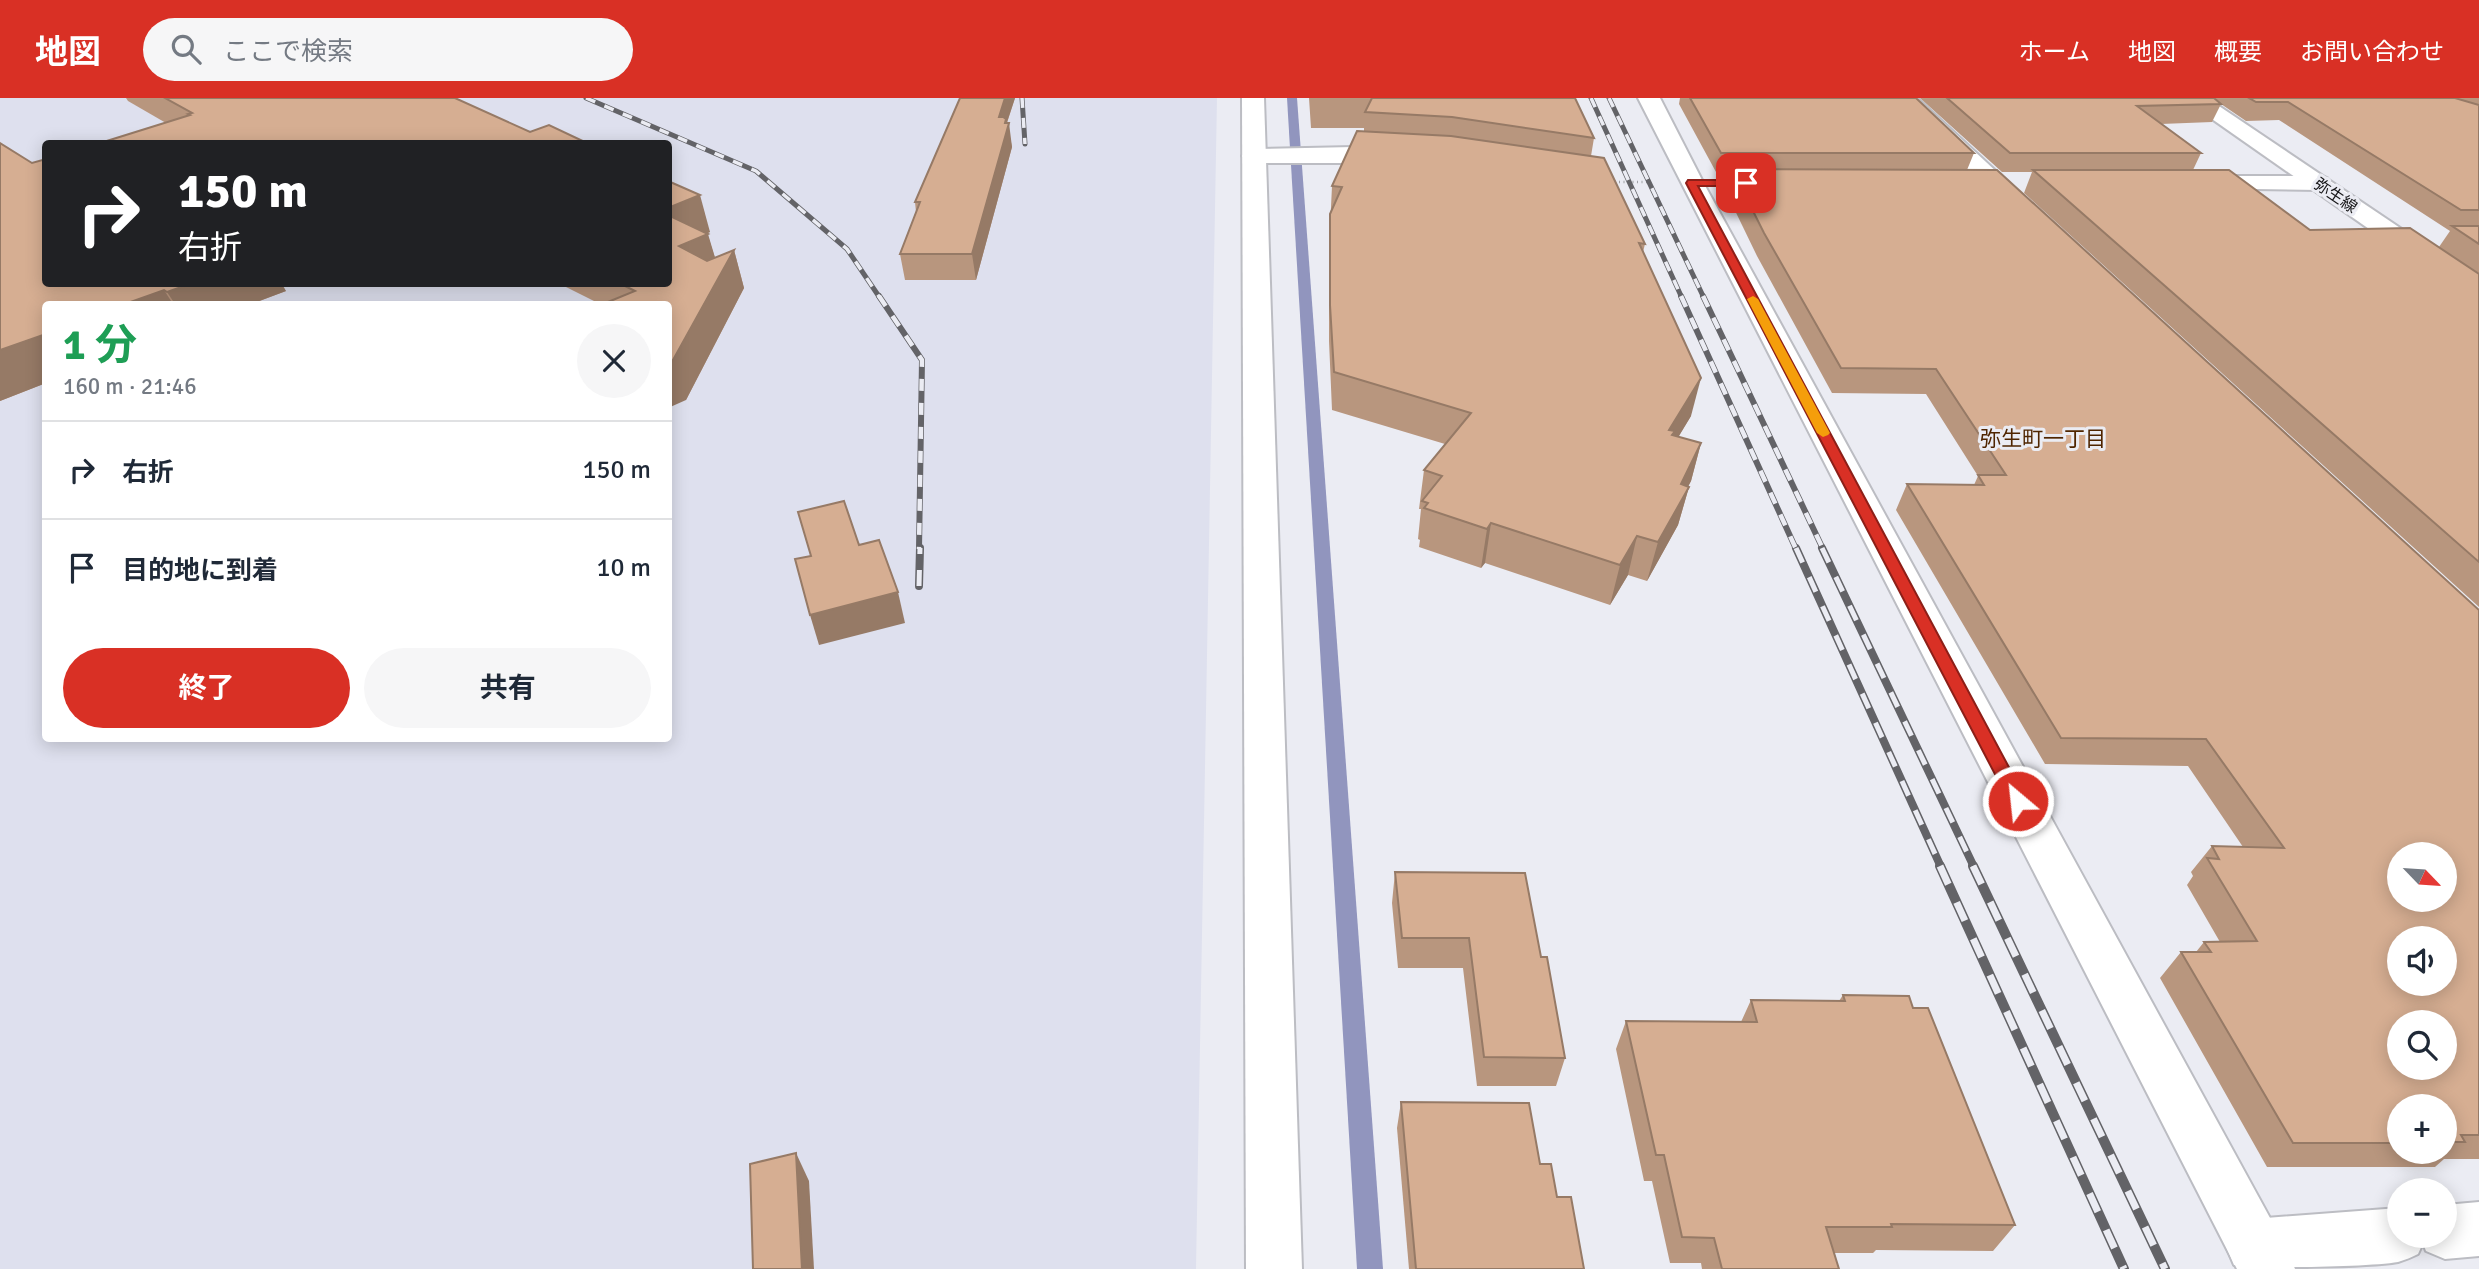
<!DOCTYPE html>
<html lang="ja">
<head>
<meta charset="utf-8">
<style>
	:root { --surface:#fff; --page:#f6f6f7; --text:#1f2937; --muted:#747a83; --line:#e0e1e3; --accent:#d93025 }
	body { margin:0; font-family:Signika,"Noto Sans JP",sans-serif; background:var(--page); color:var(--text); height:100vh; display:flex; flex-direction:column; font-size:26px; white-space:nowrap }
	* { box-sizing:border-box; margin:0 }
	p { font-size:23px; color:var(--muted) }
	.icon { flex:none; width:38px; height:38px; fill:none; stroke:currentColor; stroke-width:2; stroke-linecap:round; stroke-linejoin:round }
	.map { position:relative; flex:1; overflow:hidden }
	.drawer { position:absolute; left:42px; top:203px; width:630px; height:441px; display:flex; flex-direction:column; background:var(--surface); border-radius:7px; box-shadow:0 4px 18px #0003 }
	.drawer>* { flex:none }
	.top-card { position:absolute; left:42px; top:42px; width:630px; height:147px; border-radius:7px; box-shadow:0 4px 18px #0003; background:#202124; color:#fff; overflow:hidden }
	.needle { width:46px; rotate:115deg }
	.tools { position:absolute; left:2387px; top:744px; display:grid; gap:14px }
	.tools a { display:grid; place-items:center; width:70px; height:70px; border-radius:50%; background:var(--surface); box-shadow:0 4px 18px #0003; font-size:35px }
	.pin { position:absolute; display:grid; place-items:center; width:60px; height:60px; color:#fff; margin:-30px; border-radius:14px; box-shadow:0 4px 10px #0006 }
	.me { position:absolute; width:77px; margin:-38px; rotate:332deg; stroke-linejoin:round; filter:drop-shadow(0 0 5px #0008) }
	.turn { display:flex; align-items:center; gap:24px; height:147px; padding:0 21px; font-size:32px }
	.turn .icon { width:91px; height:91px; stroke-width:2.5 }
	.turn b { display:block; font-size:49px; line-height:60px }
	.round { display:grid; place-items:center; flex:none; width:74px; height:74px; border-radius:37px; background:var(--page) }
	.headline { display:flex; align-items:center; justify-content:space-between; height:119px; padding:0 21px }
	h1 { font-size:42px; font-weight:700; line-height:52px; color:#1e9e55 }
	.action { display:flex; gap:14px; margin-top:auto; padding:14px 21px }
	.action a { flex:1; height:80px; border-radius:42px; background:var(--accent); color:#fff; font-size:28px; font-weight:700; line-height:80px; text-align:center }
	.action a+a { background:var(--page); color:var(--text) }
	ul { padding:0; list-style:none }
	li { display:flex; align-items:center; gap:21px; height:98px; padding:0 21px; border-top:2px solid var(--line) }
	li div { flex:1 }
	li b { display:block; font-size:26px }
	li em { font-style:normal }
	header { display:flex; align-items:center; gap:42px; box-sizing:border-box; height:98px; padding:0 35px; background:var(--accent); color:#fff }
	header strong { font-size:33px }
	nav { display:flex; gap:38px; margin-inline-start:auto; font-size:24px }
	.search { width:490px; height:63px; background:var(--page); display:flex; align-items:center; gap:18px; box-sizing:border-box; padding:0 24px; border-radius:38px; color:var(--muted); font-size:26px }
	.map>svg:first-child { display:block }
	.built { fill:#dee0ee; fill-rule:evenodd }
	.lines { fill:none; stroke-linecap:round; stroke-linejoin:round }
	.stream { fill:#9195be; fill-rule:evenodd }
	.minor-casing { stroke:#bcbdc3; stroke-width:4 }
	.tertiary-casing { stroke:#bcbdc3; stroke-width:4 }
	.path { stroke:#a0a1a6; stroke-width:2.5; stroke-dasharray:1 3.5; stroke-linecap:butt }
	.minor { fill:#fff; fill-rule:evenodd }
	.tertiary { fill:#fff; fill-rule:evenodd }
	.rail-far3-casing { stroke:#636367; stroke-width:5 }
	.rail-far2-casing { stroke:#636367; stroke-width:6 }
	.rail-far1-casing { stroke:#636367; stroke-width:8 }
	.rail-casing { stroke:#636367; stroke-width:10 }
	.rail-far3 { stroke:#ebecf3; stroke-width:3.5; stroke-dasharray:10; stroke-linecap:butt }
	.rail-far2 { stroke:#ebecf3; stroke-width:4.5; stroke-dasharray:12; stroke-linecap:butt }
	.rail-far1 { stroke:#ebecf3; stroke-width:5; stroke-dasharray:16; stroke-linecap:butt }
	.rail { stroke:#ebecf3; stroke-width:7; stroke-dasharray:20; stroke-linecap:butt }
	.wall { fill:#b8967e; fill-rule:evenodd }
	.shaded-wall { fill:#967a66 }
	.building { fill:#d6ae92; stroke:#967a66; stroke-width:2; fill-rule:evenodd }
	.route { fill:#d93025; stroke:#8d1f18; stroke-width:2 }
	.slow { fill:#f59e0b }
	.labels { text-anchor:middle; stroke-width:6; stroke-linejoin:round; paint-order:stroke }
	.far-street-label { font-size:16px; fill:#151517; stroke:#ebecf3 }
	.neighbourhood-label { font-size:21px; fill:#4f2500; stroke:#ebecf3 }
</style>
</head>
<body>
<header>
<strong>地図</strong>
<div class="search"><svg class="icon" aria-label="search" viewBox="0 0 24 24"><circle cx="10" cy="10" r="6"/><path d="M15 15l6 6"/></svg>ここで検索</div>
<nav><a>ホーム</a><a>地図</a><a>概要</a><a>お問い合わせ</a></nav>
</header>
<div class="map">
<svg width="2479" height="1171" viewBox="0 0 2479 1171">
	<rect width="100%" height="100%" fill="#ebecf3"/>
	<path class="built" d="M0 0H1217L1196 1171H0ZM46 46H668V186H46ZM46 206H668V640H46Z"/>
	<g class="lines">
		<path class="stream" d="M1287 0H1297L1383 1171H1357Z"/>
		<g class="minor-casing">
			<g id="minor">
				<path d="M1638 0H1660L1703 84 2287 1151 2295 1171H2237Z"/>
				<path d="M1893 0H1917L2027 102 2030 107 2027 112 2018 114 2009 112Z"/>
				<path d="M1353 49 1407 53 1411 58 1407 63 1399 65H1254L1246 63 1242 58 1246 53 1254 51Z"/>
				<path d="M2194 78H2318L2327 80 2330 85 2327 90 2318 92 2185 90 2182 85 2185 80Z"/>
			</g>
		</g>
		<g class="tertiary-casing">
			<g id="tertiary">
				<path d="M1242 0H1264L1302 1171H1246Z"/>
				<path d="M2182 0H2207L2479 183V203L2469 201Z"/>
				<path d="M2479 1104V1158L2445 1161 2426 1153 2423 1145 2418 1156C2412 1159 2405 1162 2398 1164 2369 1169 2258 1171 2234 1167L2226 1148 2234 1129 2253 1121 2399 1110V1138H2445V1107Z"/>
			</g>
		</g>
		<path class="path" d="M1610 84H1647"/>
		<use href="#minor" class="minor"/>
		<use href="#tertiary" class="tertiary"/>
		<g class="rail-far3-casing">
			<g id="rail-far3">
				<path d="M586 0 756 73 847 151 880 200"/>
				<path d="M1022 0 1025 46"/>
				<path d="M1591 0 1682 200"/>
				<path d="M1609 0 1704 200"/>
			</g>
		</g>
		<g class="rail-far2-casing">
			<g id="rail-far2">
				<path d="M879 198 922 262 919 451"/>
				<path d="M1681 198 1796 451"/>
				<path d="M1703 198 1823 451"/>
			</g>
		</g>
		<g class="rail-far1-casing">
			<g id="rail-far1">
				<path d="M1796 450 1941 769"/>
				<path d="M1822 450 1974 769"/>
				<path d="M919 488 920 450"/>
			</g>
		</g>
		<g class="rail-casing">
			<g id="rail">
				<path d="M1940 768 2124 1171"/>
				<path d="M1973 768 2165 1171"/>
			</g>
		</g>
		<use href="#rail-far3" class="rail-far3"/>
		<use href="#rail-far2" class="rail-far2"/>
		<use href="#rail-far1" class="rail-far1"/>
		<use href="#rail" class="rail"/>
	</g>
	<g class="wall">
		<path d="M126 0H455L530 34 166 25 128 3Z"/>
		<path d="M960 0H1015L1007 25 1012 49 976 182H905L900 156 916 114 915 104Z"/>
		<path d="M1309 0H1575L1594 40 1591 58 1645 146 1643 154 1691 318 1678 339 1701 345 1691 383 1688 388 1689 389 1678 427 1647 483 1628 477 1610 507 1485 465 1481 470 1419 449 1420 442 1418 441 1421 411H1419L1424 372 1445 346 1332 312 1329 243V151L1332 88 1364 33V30H1311Z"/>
		<path d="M1680 0H1916L1974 55 1967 72 2479 512V1061H2444L2435 1069H2267L2160 880 2181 854H2196L2204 844H2220L2187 787 2193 778 2191 774 2212 748 2243 749 2188 668 2045 666 1896 412 1907 386 1974 387 1978 378 1926 296 1832 295 1757 158 1726 94 1731 74H1716L1679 6ZM2399 1008H2445V1054H2399Z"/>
		<path d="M1920 0H2479V509L2024 95 2032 74H2002ZM2221 6 2246 23 2279 22 2450 133 2439 149 2310 132 2193 72 2201 55 2161 26 2212 24Z"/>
		<path d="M0 45 32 65 286 193 251 206H46V285L0 303Z"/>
		<path d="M668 83 710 134 707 135 715 160 734 152 744 190 686 302 668 206H600L560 186H668Z"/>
		<path d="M1395 774 1541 859 1565 960 1556 988H1477L1463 870H1398L1392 805Z"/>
		<path d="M1843 897 1913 910 2015 1127 1993 1153 1876 1152 1873 1155H1834L1839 1171H1702L1701 1165H1670L1652 1083H1644L1616 951 1626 923 1741 924 1751 902 1839 903Z"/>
		<path d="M1401 1004 1540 1066 1557 1099 1584 1171H1409L1397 1030Z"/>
	</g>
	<g class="shaded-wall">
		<path d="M1005 0H1015L1006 27 1009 25 1012 49 976 182 972 156 999 19Z"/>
		<path d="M700 97 710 134 672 151 668 140V110Z"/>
		<path d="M708 136 719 173 679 148Z"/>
		<path d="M734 152 744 190 686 302 668 310V264Z"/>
		<path d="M190 186H282L286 193 251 206H175L167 194Z"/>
		<path d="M164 192 173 206H125Z"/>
		<path d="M46 236V285L0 303V252Z"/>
		<path d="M1701 280 1691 318 1670 353 1669 332Z"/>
		<path d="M1701 345 1691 383 1681 403 1689 389 1678 427 1647 483 1658 444 1681 386Z"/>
		<path d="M1491 425 1485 465 1481 470 1487 431Z"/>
		<path d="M1637 438 1628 477 1610 507 1620 467Z"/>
		<path d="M898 494 905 525 819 547 810 517Z"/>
		<path d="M796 1055 809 1083 814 1171H802Z"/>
	</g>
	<g class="building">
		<path d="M165 0H455L530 34 549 27 589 46H97L190 17 188 16 192 15Z"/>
		<path d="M960 0H1005L999 19H1003L1006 21 1005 25H1009L972 156H900L920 104H915Z"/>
		<path d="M1372 0H1575L1594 40 1452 19 1365 14Z"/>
		<path d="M1690 0H1916L1974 55H1721Z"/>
		<path d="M1947 0H2214L2221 6 2137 8 2201 55H2010Z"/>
		<path d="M2249 0H2455L2479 7V112H2461L2288 4H2256Z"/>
		<path d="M1357 33 1451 38 1604 60 1645 146 1639 145 1701 280 1669 332 1675 333 1672 337 1701 345 1681 386 1689 389 1658 444 1637 438 1620 467 1491 425 1487 431 1424 410 1428 405 1422 403 1442 378 1424 372 1471 315 1334 274 1330 207V116L1342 89 1332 88Z"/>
		<path d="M0 45 32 65 46 61V186H190L167 194 164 192 125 206H46V236L0 252Z"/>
		<path d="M1732 71 1997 72 2479 512V1037H2461L2465 1044H2445V1008H2399V1045H2293L2181 854H2211L2204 844 2257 843 2207 760 2219 761 2212 748 2284 750 2206 641 2061 640 1907 386 1984 387 1978 377H2006L1936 271 1841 270 1764 135ZM2399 756H2445V802H2399ZM2399 840H2445V886H2399ZM2399 924H2445V970H2399Z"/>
		<path d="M2033 72H2229L2310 132 2410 130 2479 176V464Z"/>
		<path d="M668 83 700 97 668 110Z"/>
		<path d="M668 117 708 136 679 148 707 163 734 152 673 262 668 264V206H603L635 193 621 186H668Z"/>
		<path d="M2452 128H2479V146Z"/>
		<path d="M844 403 859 447 879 442 898 494 810 517 795 461 811 458 798 414Z"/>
		<path d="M1395 774 1525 775 1541 859H1547L1565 960 1484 959 1469 840H1402Z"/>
		<path d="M1843 897 1909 898 1913 910H1928L2015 1127 1891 1126 1892 1129H1826L1839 1171H1722L1714 1140 1682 1139 1664 1057H1656L1626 923 1757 924 1751 902 1845 903Z"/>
		<path d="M1401 1004 1529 1005 1540 1066H1551L1557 1099H1571L1584 1171H1416Z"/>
		<path d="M796 1055 802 1171H753L750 1066Z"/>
	</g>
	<path class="route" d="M1688 82H1746L1751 85 1746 88H1698L2027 703 2024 707H2012L2009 703 1686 85Z"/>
	<path class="slow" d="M1753 198 1758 201 1830 335 1828 337 1823 339 1817 335 1747 201Z"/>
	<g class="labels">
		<g class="far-street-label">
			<text transform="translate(2336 97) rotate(34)" y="6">弥生線</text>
		</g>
		<g class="neighbourhood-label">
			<text x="2043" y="348">弥生町一丁目</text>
		</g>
	</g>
</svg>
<div class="tools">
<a><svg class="needle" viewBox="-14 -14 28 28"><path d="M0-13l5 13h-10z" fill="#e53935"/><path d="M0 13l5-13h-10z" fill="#747a83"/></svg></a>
<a><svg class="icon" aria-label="sound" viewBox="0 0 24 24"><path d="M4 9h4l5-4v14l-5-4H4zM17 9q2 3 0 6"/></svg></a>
<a><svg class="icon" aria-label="search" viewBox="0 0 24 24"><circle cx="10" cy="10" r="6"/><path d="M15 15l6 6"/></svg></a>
<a>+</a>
<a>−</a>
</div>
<div class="pin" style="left:1746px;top:85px;background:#d93025"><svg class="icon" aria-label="arrive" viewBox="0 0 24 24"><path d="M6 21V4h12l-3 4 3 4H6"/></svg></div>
<svg class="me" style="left:2018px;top:703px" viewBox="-20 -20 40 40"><circle r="17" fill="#d93025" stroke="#fff" stroke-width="3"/><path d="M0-11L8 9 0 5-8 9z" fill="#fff"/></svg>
<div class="top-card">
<div class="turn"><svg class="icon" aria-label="right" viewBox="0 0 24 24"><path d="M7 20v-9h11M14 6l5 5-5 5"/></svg><div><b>150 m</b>右折</div></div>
</div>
<section class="drawer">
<div class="headline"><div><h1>1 分</h1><p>160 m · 21:46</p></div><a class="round"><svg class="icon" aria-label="close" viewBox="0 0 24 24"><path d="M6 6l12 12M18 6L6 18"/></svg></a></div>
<ul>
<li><svg class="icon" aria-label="right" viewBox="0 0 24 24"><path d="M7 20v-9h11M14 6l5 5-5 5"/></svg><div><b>右折</b></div><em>150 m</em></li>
<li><svg class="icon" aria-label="arrive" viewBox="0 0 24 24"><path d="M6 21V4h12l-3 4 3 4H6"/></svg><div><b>目的地に到着</b></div><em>10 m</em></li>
</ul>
<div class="action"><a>終了</a><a>共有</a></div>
</section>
</div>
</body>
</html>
